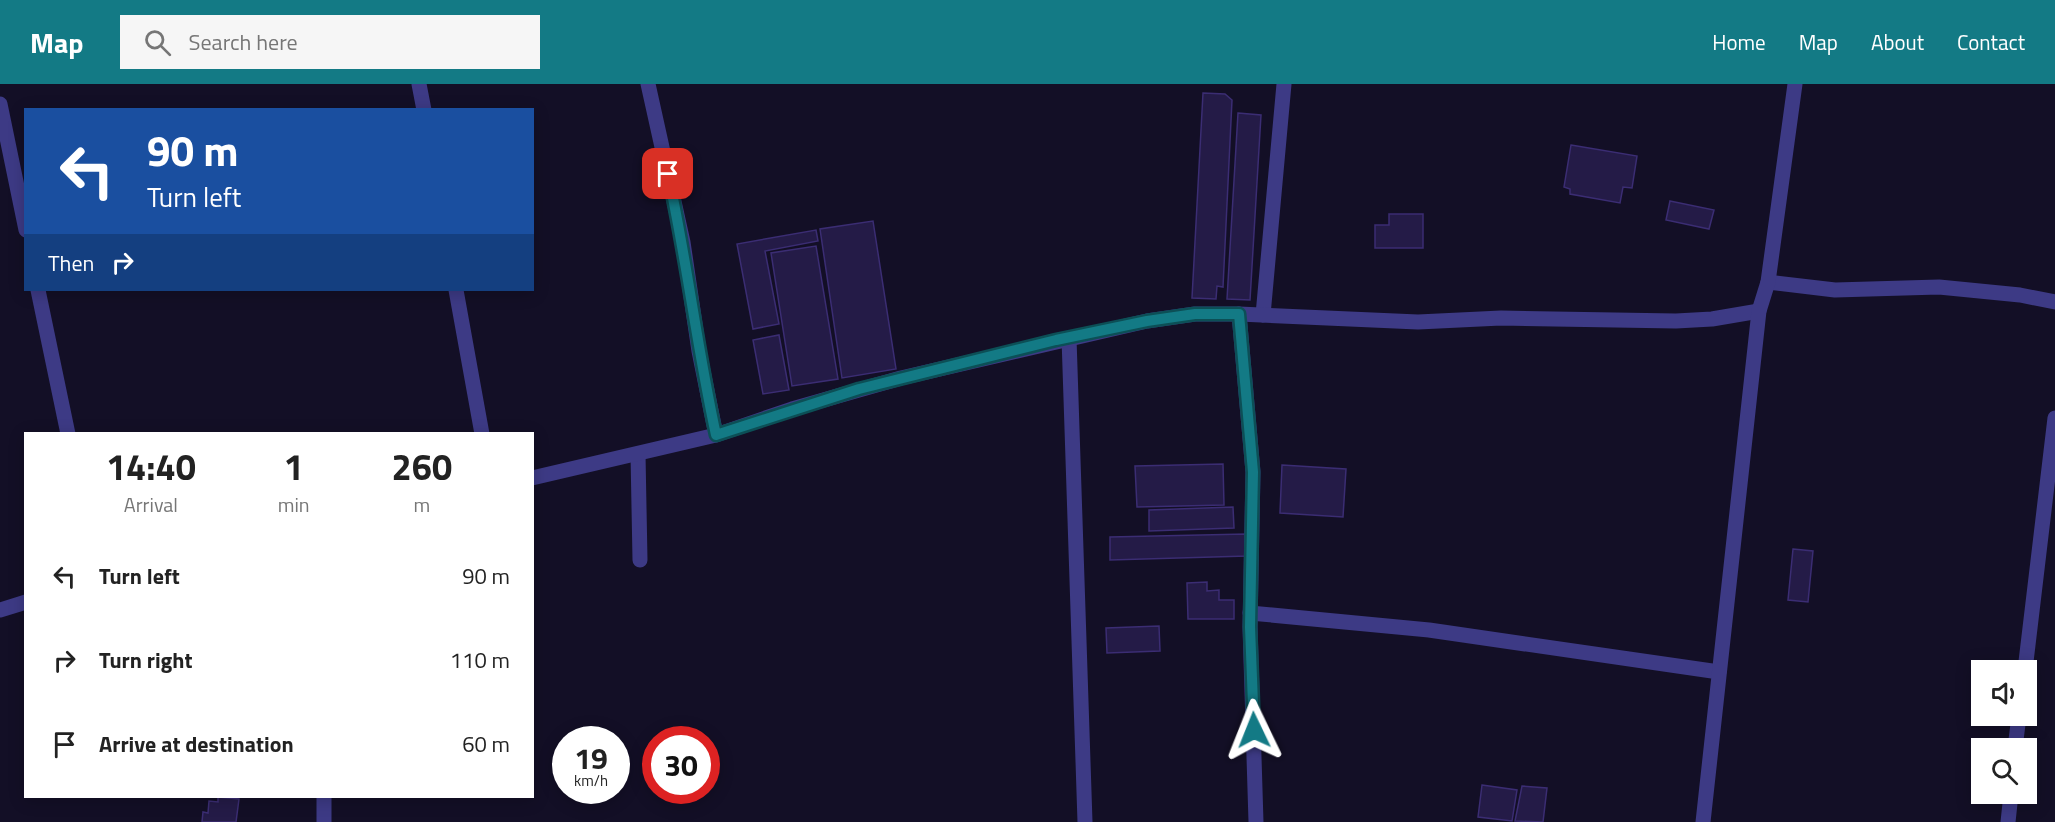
<!DOCTYPE html>
<html lang="en">
<head>
<meta charset="utf-8">
<style>
	:root { --surface:#fff; --page:#f6f6f6; --text:#222; --muted:#767676; --accent:#137a85 }
	body { margin:0; font-family:"Titillium Web",sans-serif; background:var(--page); color:var(--text); height:100vh; display:flex; flex-direction:column; font-size:22px; white-space:nowrap }
	* { box-sizing:border-box; margin:0 }
	p { font-size:20px; color:var(--muted) }
	.icon { flex:none; width:33px; height:33px; fill:none; stroke:currentColor; stroke-width:2; stroke-linecap:round; stroke-linejoin:round }
	.map { position:relative; flex:1; overflow:hidden }
	.details { position:absolute; left:24px; top:348px; width:510px; height:366px; display:flex; flex-direction:column; background:var(--surface); border-radius:0px; box-shadow:0 3px 15px #0003 }
	.details>* { flex:none }
	.guide { position:absolute; left:24px; top:24px; width:510px; height:183px; border-radius:0px; box-shadow:0 3px 15px #0003; background:#1a4fa0; color:#fff; overflow:hidden }
	.buttons { position:absolute; left:1971px; top:576px; display:grid; gap:12px }
	.buttons a { display:grid; place-items:center; width:66px; height:66px; border-radius:0px; background:var(--surface); box-shadow:0 3px 15px #0003; font-size:30px }
	.speed { position:absolute; left:552px; top:642px; display:flex; gap:12px; font-size:30px; font-weight:700; text-align:center }
	.speed>* { display:grid; place-content:center; width:78px; height:78px; border-radius:50%; background:var(--surface); box-shadow:0 3px 15px #0003; line-height:1 }
	.speed small { font-size:15px; font-weight:400 }
	.speed .limit { border:9px solid #d22; background:#fff; color:#111 }
	.pin { position:absolute; display:grid; place-items:center; width:51px; height:51px; color:#fff; margin:-26px; border-radius:12px; box-shadow:0 3px 9px #0006 }
	.me { position:absolute; width:66px; margin:-33px; rotate:358deg; stroke-linejoin:round; filter:drop-shadow(0 0 4px #0008) }
	.turn { display:flex; align-items:center; gap:21px; height:126px; padding:0 24px; font-size:27px }
	.turn .icon { width:78px; height:78px; stroke-width:2.5 }
	.turn b { display:block; font-size:42px; line-height:51px }
	.then { display:flex; align-items:center; height:57px; padding:0 24px; background:#0003; gap:12px; font-size:22px }
	.eta { display:flex; justify-content:space-evenly; align-items:center; height:102px; text-align:center }
	.eta b { font-size:36px; font-weight:700; line-height:42px }
	ul { padding:0; list-style:none }
	li { display:flex; align-items:center; gap:18px; height:84px; padding:0 24px }
	li div { flex:1 }
	li b { display:block; font-size:22px }
	li em { font-style:normal }
	header { display:flex; align-items:center; gap:36px; box-sizing:border-box; height:84px; padding:0 30px; background:var(--accent); color:#fff }
	header strong { font-size:28px }
	nav { display:flex; gap:33px; margin-inline-start:auto; font-size:21px }
	.search { width:420px; height:54px; background:var(--page); display:flex; align-items:center; gap:15px; box-sizing:border-box; padding:0 21px; border-radius:0px; color:var(--muted); font-size:22px }
	.map>svg:first-child { display:block }
	.building { fill:#241b47; stroke:#3b2d73; stroke-width:1.5 }
	.lines { fill:none; stroke-linecap:round; stroke-linejoin:round }
	.street { stroke:#3d3a85; stroke-width:15 }
	.route-casing { stroke:#0c4f56; stroke-width:15 }
	.route { stroke:#137a85; stroke-width:10 }
</style>
</head>
<body>
<header>
<strong>Map</strong>
<div class="search"><svg class="icon" aria-label="search" viewBox="0 0 24 24"><circle cx="10" cy="10" r="6"/><path d="M15 15l6 6"/></svg>Search here</div>
<nav><a>Home</a><a>Map</a><a>About</a><a>Contact</a></nav>
</header>
<div class="map">
<svg width="2055" height="738" viewBox="0 0 2055 738">
	<rect width="100%" height="100%" fill="#130f26"/>
	<g class="building">
		<path d="M1203 9 1225 10 1232 16 1223 203 1217 202 1216 215 1192 214Z"/>
		<path d="M1238 29 1261 31 1250 216 1227 215Z"/>
		<path d="M1571 61 1637 72 1632 104 1623 103 1620 119 1570 110V105L1564 103Z"/>
		<path d="M1670 117 1714 126 1709 145 1666 136Z"/>
		<path d="M1389 130H1423V164H1375V141H1389Z"/>
		<path d="M873 137 896 285 842 294 820 145Z"/>
		<path d="M816 146 818 157 765 167 779 240 753 245 737 160Z"/>
		<path d="M816 162 838 295 792 302 771 169Z"/>
		<path d="M779 251 789 306 763 310 753 256Z"/>
		<path d="M1223 380 1224 421 1137 423 1135 382Z"/>
		<path d="M1282 381 1346 385 1343 433 1280 429Z"/>
		<path d="M1233 423 1234 444 1149 447V426Z"/>
		<path d="M1246 450 1247 472 1110 476V453Z"/>
		<path d="M1793 465 1813 467 1808 518 1788 516Z"/>
		<path d="M1207 498V507L1219 506V516H1234V535H1188L1187 499Z"/>
		<path d="M1159 542 1160 567 1107 569 1106 544Z"/>
		<path d="M1482 701 1517 706 1512 737 1478 733Z"/>
		<path d="M1522 702 1547 704 1543 738 1515 737Z"/>
		<path d="M218 713 239 715 236 738H202L203 728 208 729 209 717 218 718Z"/>
	</g>
	<g class="lines">
		<g class="street">
			<path d="M419 0 424 26"/>
			<path d="M648 0 683 158 699 267 716 351"/>
			<path d="M0 20 26 146"/>
			<path d="M1768 198 1835 206 1939 203 2020 211 2055 218"/>
			<path d="M38 206 68 350"/>
			<path d="M456 206 482 350"/>
			<path d="M1239 230 1253 388 1250 543 1256 738"/>
			<path d="M1263 231 1284 0"/>
			<path d="M1069 254 1085 738"/>
			<path d="M638 370 640 476"/>
			<path d="M532 394 716 351 792 325 901 294 1147 237 1195 230H1239L1418 238 1501 234 1676 237 1712 235 1759 227"/>
			<path d="M0 526 26 518"/>
			<path d="M1250 529 1429 546 1719 588"/>
			<path d="M2025 586 2055 334"/>
			<path d="M2015 664 2019 632"/>
			<path d="M324 712V738"/>
			<path d="M1703 738 1759 227 1768 198 1795 0"/>
			<path d="M2008 738 2011 710"/>
		</g>
	</g>
	<g class="lines">
		<g class="route-casing">
			<path id="route" d="M668 90C687 177 697 264 716 351L859 305 1056 256 1147 237 1195 230H1239L1253 388 1250 543 1254 646"/>
		</g>
		<use href="#route" class="route"/>
	</g>
</svg>
<div class="buttons">
<a><svg class="icon" aria-label="sound" viewBox="0 0 24 24"><path d="M4 9h4l5-4v14l-5-4H4zM17 9q2 3 0 6"/></svg></a>
<a><svg class="icon" aria-label="search" viewBox="0 0 24 24"><circle cx="10" cy="10" r="6"/><path d="M15 15l6 6"/></svg></a>
</div>
<div class="speed"><div>19<small>km/h</small></div><div class="limit">30</div></div>
<div class="pin" style="left:668px;top:90px;background:#d93025"><svg class="icon" aria-label="arrive" viewBox="0 0 24 24"><path d="M6 21V4h12l-3 4 3 4H6"/></svg></div>
<svg class="me" style="left:1254px;top:646px" viewBox="-20 -20 40 40"><path d="M0-17L14 15 0 8-14 15z" fill="#137a85" stroke="#fff" stroke-width="4"/></svg>
<div class="guide">
<div class="turn"><svg class="icon" aria-label="left" viewBox="0 0 24 24"><path d="M17 20v-9H6M10 6l-5 5 5 5"/></svg><div><b>90 m</b>Turn left</div></div>
<div class="then">Then<svg class="icon" aria-label="right" viewBox="0 0 24 24"><path d="M7 20v-9h11M14 6l5 5-5 5"/></svg></div>
</div>
<section class="details">
<div class="eta">
<div><b>14:40</b><p>Arrival</p></div>
<div><b>1</b><p>min</p></div>
<div><b>260</b><p>m</p></div>
</div>
<ul>
<li><svg class="icon" aria-label="left" viewBox="0 0 24 24"><path d="M17 20v-9H6M10 6l-5 5 5 5"/></svg><div><b>Turn left</b></div><em>90 m</em></li>
<li><svg class="icon" aria-label="right" viewBox="0 0 24 24"><path d="M7 20v-9h11M14 6l5 5-5 5"/></svg><div><b>Turn right</b></div><em>110 m</em></li>
<li><svg class="icon" aria-label="arrive" viewBox="0 0 24 24"><path d="M6 21V4h12l-3 4 3 4H6"/></svg><div><b>Arrive at destination</b></div><em>60 m</em></li>
</ul>
</section>
</div>
</body>
</html>
